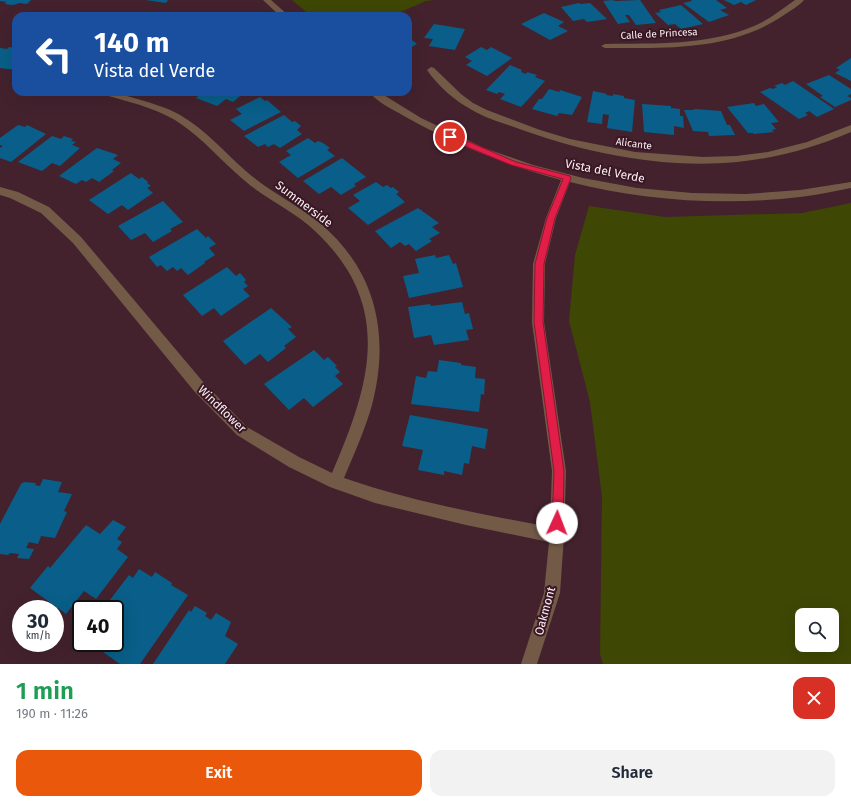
<!DOCTYPE html>
<html lang="en">
<head>
<meta charset="utf-8">
<style>
	:root { --surface:#fff; --page:#f2f2f3; --text:#1f2937; --muted:#747a83; --accent:#ea580c }
	body { margin:0; font-family:"Fira Sans",sans-serif; background:var(--page); color:var(--text); height:100vh; display:flex; flex-direction:column; font-size:15px; white-space:nowrap }
	* { box-sizing:border-box; margin:0 }
	p { font-size:13px; color:var(--muted) }
	.icon { flex:none; width:22px; height:22px; fill:none; stroke:currentColor; stroke-width:2; stroke-linecap:round; stroke-linejoin:round }
	.map { position:relative; height:664px; overflow:hidden }
	.drawer { display:flex; flex-direction:column; background:var(--surface); flex:1 }
	.drawer>* { flex:none }
	.hud { position:absolute; left:12px; top:12px; width:400px; height:84px; border-radius:12px; box-shadow:0 4px 16px #0002; background:#1a4fa0; color:#fff; overflow:hidden }
	.controls { position:absolute; left:795px; top:608px; display:grid; gap:8px }
	.controls a { display:grid; place-items:center; width:44px; height:44px; border-radius:8px; background:var(--surface); box-shadow:0 4px 16px #0002; font-size:20px }
	.speed { position:absolute; left:12px; top:600px; display:flex; gap:8px; font-size:20px; font-weight:700; text-align:center }
	.speed>* { display:grid; place-content:center; width:52px; height:52px; border-radius:50%; background:var(--surface); box-shadow:0 4px 16px #0002; line-height:1 }
	.speed small { font-size:10px; font-weight:400 }
	.speed .limit { border:2px solid #111; border-radius:6px; background:#fff; color:#111 }
	.pin { position:absolute; display:grid; place-items:center; width:34px; height:34px; color:#fff; margin:-17px; border:2px solid #fff; border-radius:50%; box-shadow:0 1px 4px #0007 }
	.me { position:absolute; width:44px; margin:-22px; rotate:2deg; stroke-linejoin:round; filter:drop-shadow(0 0 3px #0008) }
	.turn { display:flex; align-items:center; gap:14px; height:84px; padding:0 16px; font-size:18px }
	.turn .icon { width:52px; height:52px; stroke-width:2.5 }
	.turn b { display:block; font-size:28px; line-height:34px }
	.round { display:grid; place-items:center; flex:none; width:42px; height:42px; border-radius:12px; background:var(--page) }
	.summary { display:flex; align-items:center; justify-content:space-between; height:68px; padding:0 16px }
	h1 { font-size:24px; font-weight:600; line-height:30px; color:#1e9e55 }
	.action { display:flex; gap:8px; margin-top:auto; padding:8px 16px }
	.action a { flex:1; height:46px; border-radius:12px; background:var(--accent); color:#fff; font-size:16px; font-weight:600; line-height:46px; text-align:center }
	.action a+a { background:var(--page); color:var(--text) }
	.map>svg:first-child { display:block }
	.green { fill:#3e4704; fill-rule:evenodd }
	.building { fill:#095f89 }
	.lines { fill:none; stroke-linecap:round; stroke-linejoin:round }
	.minor { fill:#735a47; fill-rule:evenodd }
	.route { fill:#e11d48; stroke:#92132f }
	.labels { text-anchor:middle; stroke-width:4; stroke-linejoin:round; paint-order:stroke }
	.far-street-label { font-size:10px; fill:#fdeef2; stroke:#381824 }
	.street-label { font-size:12px; fill:#fdeef2; stroke:#381824 }
</style>
</head>
<body>
<div class="map">
<svg width="851" height="664" viewBox="0 0 851 664">
	<rect width="100%" height="100%" fill="#43222e"/>
	<g class="green">
		<path d="M292 0H435L426 1 391 16H311Z"/>
		<path d="M851 203V664H603L600 654 602 497 590 402 569 321 575 255 589 206 665 217 802 213ZM802 615H832V645H802Z"/>
	</g>
	<g class="building">
		<path d="M0 0H31L27 4 19 3 17 4 12 5 5 4 6 2 0 1Z"/>
		<path d="M146 0H168L166 3Z"/>
		<path d="M612 0 616 1 640 0 656 23 636 25 629 15H625L630 22 618 24 603 1Z"/>
		<path d="M691 0H716L727 8 720 10 729 15 709 22 683 3 692 1Z"/>
		<path d="M724 0H756L746 5 741 2 734 5Z"/>
		<path d="M579 3 581 4 590 3 607 19 587 22 584 19 573 21 561 7Z"/>
		<path d="M681 5 703 24 681 29 675 24 668 25 655 13 661 12 659 10Z"/>
		<path d="M544 13 564 22 558 26 568 31 550 40 521 24Z"/>
		<path d="M434 24 465 29 455 50 429 46 433 39 424 38Z"/>
		<path d="M408 37 417 44 408 49 411 51 408 52Z"/>
		<path d="M9 47 16 48V70L0 68V48L7 49Z"/>
		<path d="M481 47 487 50 491 47 512 58 487 76 466 65 472 61 465 57Z"/>
		<path d="M851 58V81L835 73 840 70 836 68Z"/>
		<path d="M510 65 522 70 521 72 526 74 527 72 537 75 535 77 545 81 521 107 500 99 505 94 499 92 497 94 486 90Z"/>
		<path d="M829 75 851 89V94L847 96 851 98V100L835 107 820 97 823 96 806 84Z"/>
		<path d="M793 81 834 109 817 117 809 111 805 113 808 115 799 119 760 92 770 88 773 89 777 87 774 86 782 83 785 85Z"/>
		<path d="M549 89 559 92 560 90 582 97 572 115 559 113 557 116 532 109 539 99H542Z"/>
		<path d="M593 91 607 94 606 95 613 96V94L624 96V98L635 100 632 132 607 128 609 115 603 114 602 124 587 122Z"/>
		<path d="M203 92H245L233 102 226 99 217 106 196 98Z"/>
		<path d="M260 97 265 101 267 100 281 112 244 131 230 120 242 114 236 109Z"/>
		<path d="M754 103 756 106 764 104 779 122 771 123 776 129 772 130 774 132 754 134 753 133H748L727 107Z"/>
		<path d="M642 104 671 106V108L680 109V116H683L684 128 674 126V135L644 132Z"/>
		<path d="M694 109 721 111 727 125H730L735 135 709 136 708 132 693 131 684 110H694Z"/>
		<path d="M284 115 292 122 295 121 301 126 297 130 302 134 280 148 274 144 268 147 265 144 258 147 244 136Z"/>
		<path d="M18 125 25 127 27 125 46 134 11 162 0 158V148L3 146 0 145V138Z"/>
		<path d="M52 136 61 139 64 136 73 139 71 141 76 142 72 145 80 148 60 166 52 163 42 171 18 162Z"/>
		<path d="M308 138 315 143 318 141 323 143 330 148 327 150 335 156 298 178 279 162 291 155 286 151Z"/>
		<path d="M97 148 118 155 113 159 121 163 112 170 114 171 99 182 92 178 86 182 82 180 76 184 59 176Z"/>
		<path d="M342 158 366 177 354 184 356 186 341 195 331 187 319 194 303 181Z"/>
		<path d="M131 173 139 179 142 177 148 182 147 183 151 186 147 188 153 193 128 210 122 205 108 214 89 200Z"/>
		<path d="M376 182 383 187 387 185 391 188 393 187 399 192 396 194 405 202 368 225 348 208 360 201 353 195Z"/>
		<path d="M163 201 183 222 170 229 172 231 153 242 145 233 131 240 118 226Z"/>
		<path d="M418 208 439 223 432 227 440 233 429 239 432 241 416 251 409 244 405 246 400 242 391 248 375 231Z"/>
		<path d="M197 229 206 238 208 236 216 244 209 248 215 255 204 262 205 263 188 275 181 268 177 271 173 267 167 271 161 265 157 267 149 257Z"/>
		<path d="M435 255 436 258 449 255 453 264 456 263 463 287 409 298 403 276 419 273 415 259Z"/>
		<path d="M227 267 236 276 240 273 246 280 244 282 248 286 243 289 250 296 221 316 214 308 202 316 183 295Z"/>
		<path d="M462 302 465 314 469 313 473 329 466 330 469 340 434 345 431 335 414 338 408 307 430 304 431 306Z"/>
		<path d="M271 308 292 327 288 329 296 337 284 346 286 348 268 362 260 354 245 365 223 341Z"/>
		<path d="M314 350 324 360 328 357 337 366 335 367 340 372 335 376 343 384 313 407 304 398 289 410 264 384Z"/>
		<path d="M439 360 461 363V365L476 367 475 378 485 379 484 395 481 394 479 412 411 404 416 376 426 378 428 371 437 372Z"/>
		<path d="M410 415 488 429 485 449 472 446 469 464 464 463 462 475 444 471V475L418 470 423 450 402 446Z"/>
		<path d="M43 479 62 482 58 492 72 494 64 511 67 512 55 538 41 536 38 544 29 542 26 548 34 549 29 559 17 558 19 554 10 553 8 555 0 554V524L21 484 24 482 36 483 35 485 40 486Z"/>
		<path d="M113 520 126 527 117 539 122 542 117 549 128 557 96 599 84 591 66 614 30 588 48 566 50 568 86 525 100 534Z"/>
		<path d="M139 569 152 577 155 572 172 583 171 585 188 595 140 664H120L100 650 106 643H115V631L118 627 115 625V609H103L129 575 133 578Z"/>
		<path d="M195 606 207 613 205 616 211 620 216 613 231 622 225 636 238 644 225 664H153L189 610 191 612Z"/>
	</g>
	<g class="lines">
		<g class="minor">
			<path d="M263 0H271L289 16H280Z"/>
			<path d="M795 0H804C799 6 791 10 784 15 732 51 666 48 605 48L601 46 605 44C654 43 707 46 754 26 769 20 782 9 795 0Z"/>
			<path d="M431 67 434 68 461 94 473 103 487 110 540 130 570 139 635 152 703 157 736 156 768 152 807 142 851 125V132C814 148 777 158 737 162 662 169 584 153 514 127 500 122 485 118 472 110 455 101 438 86 427 70Z"/>
			<path d="M100 92C114 92 127 96 141 100 154 104 168 108 180 115 206 130 225 153 247 172 270 192 298 205 321 224 377 272 390 336 372 405 365 430 354 454 344 478 410 501 481 514 550 527L552 471 532 322 533 264 546 218 561 180C506 165 453 144 404 116 392 109 377 102 369 92H379L421 118 484 148 533 165 583 178 637 188 692 193 746 194 800 190 851 182V188C834 191 817 195 800 197 725 206 644 201 570 182L556 218 545 264 544 322 566 471 564 536 560 593 537 664H521L544 593 549 542 466 525 375 503 330 487 289 467 237 435 194 391 73 243 41 213 10 198 0 195V187L18 192 49 207 81 237 204 383 247 427 299 457 332 473C370 385 395 306 315 231 296 213 271 201 251 186 224 165 204 138 175 120 153 107 126 101 101 94Z"/>
		</g>
	</g>
	<path class="route" d="M448 135H453L516 162 570 176 571 178 555 218 544 264 543 322 564 471 563 523 561 527 557 528 553 527 552 523 554 471 534 322 535 264 547 218 563 179 511 165 448 139Z"/>
	<g class="labels">
		<g class="far-street-label">
			<text transform="translate(659 33) rotate(-3)" y="4">Calle de Princesa</text>
			<text transform="translate(634 143) rotate(8)" y="4">Alicante</text>
		</g>
		<g class="street-label">
			<text transform="translate(605 171) rotate(11)" y="4">Vista del Verde</text>
			<text transform="translate(304 204) rotate(37)" y="4">Summerside</text>
			<text transform="translate(222 409) rotate(44)" y="4">Windflower</text>
			<text transform="translate(545 611) rotate(-75)" y="4">Oakmont</text>
		</g>
	</g>
</svg>
<div class="controls">
<a><svg class="icon" aria-label="search" viewBox="0 0 24 24"><circle cx="10" cy="10" r="6"/><path d="M15 15l6 6"/></svg></a>
</div>
<div class="speed"><div>30<small>km/h</small></div><div class="limit">40</div></div>
<div class="pin" style="left:450px;top:137px;background:#d93025"><svg class="icon" aria-label="arrive" viewBox="0 0 24 24"><path d="M6 21V4h12l-3 4 3 4H6"/></svg></div>
<svg class="me" style="left:557px;top:523px" viewBox="-20 -20 40 40"><circle r="19" fill="#fff"/><path d="M0-13L10 11 0 6-10 11z" fill="#e11d48"/></svg>
<div class="hud">
<div class="turn"><svg class="icon" aria-label="left" viewBox="0 0 24 24"><path d="M17 20v-9H6M10 6l-5 5 5 5"/></svg><div><b>140 m</b>Vista del Verde</div></div>
</div>
</div>
<section class="drawer">
<div class="summary"><div><h1>1 min</h1><p>190 m · 11:26</p></div><a class="round" style="background:#d93025;color:#fff"><svg class="icon" aria-label="close" viewBox="0 0 24 24"><path d="M6 6l12 12M18 6L6 18"/></svg></a></div>
<div class="action"><a>Exit</a><a>Share</a></div>
</section>
</body>
</html>
